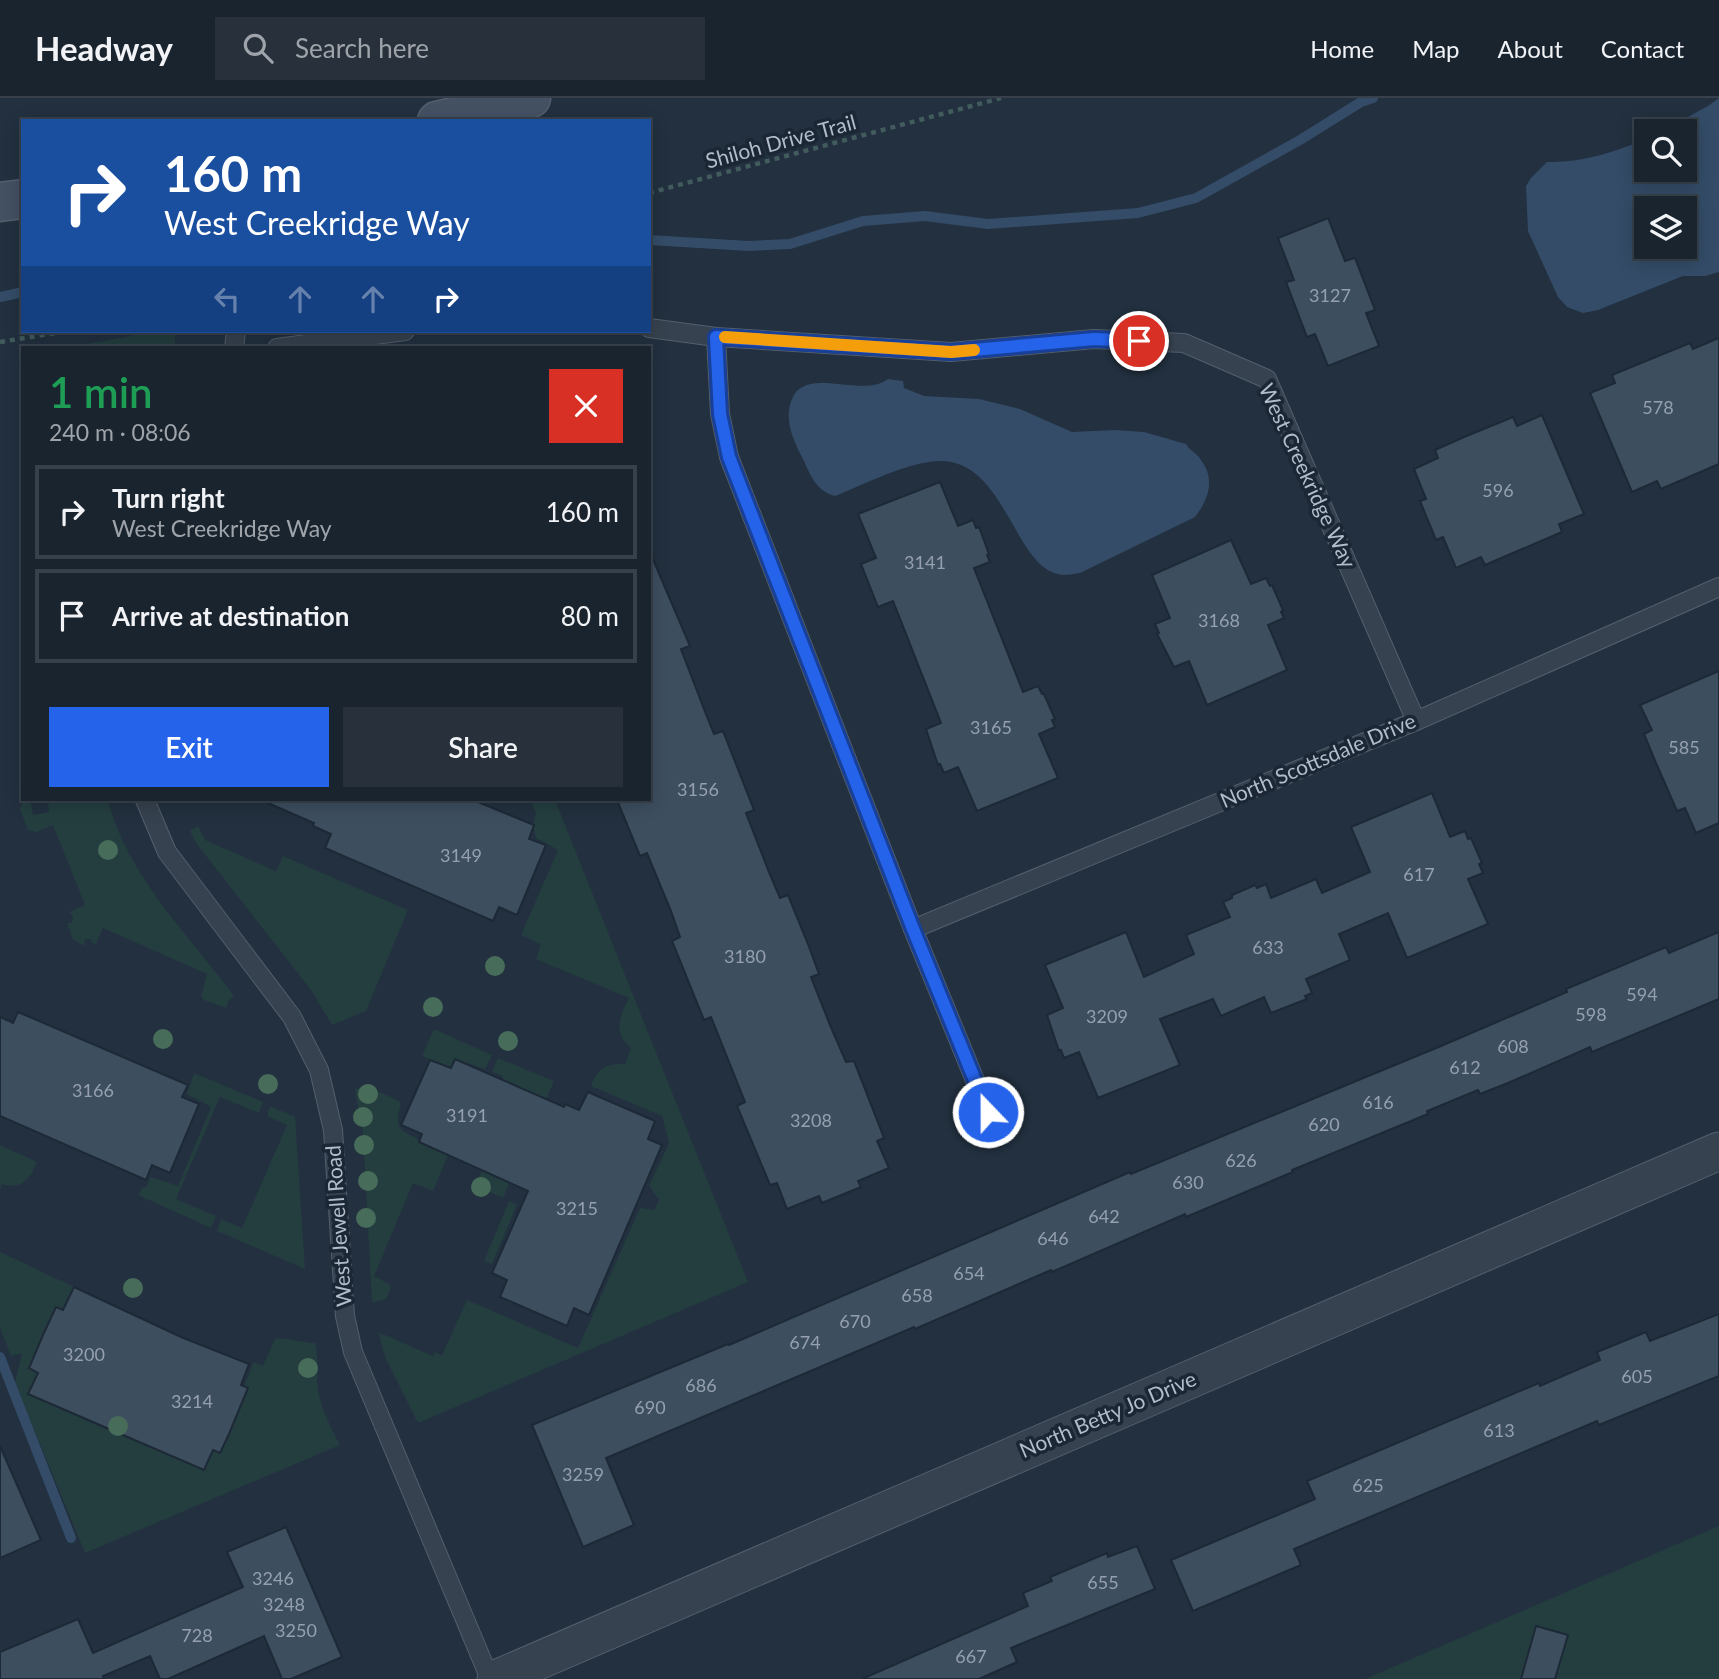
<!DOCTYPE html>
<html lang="en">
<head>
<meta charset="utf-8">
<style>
	:root { --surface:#1a242f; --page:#27303b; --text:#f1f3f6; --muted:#9fa4aa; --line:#38414b; --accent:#2563eb }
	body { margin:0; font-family:Lato,sans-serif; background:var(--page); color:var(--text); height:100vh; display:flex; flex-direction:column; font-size:26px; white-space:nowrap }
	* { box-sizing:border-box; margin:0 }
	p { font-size:23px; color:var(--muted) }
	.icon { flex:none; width:38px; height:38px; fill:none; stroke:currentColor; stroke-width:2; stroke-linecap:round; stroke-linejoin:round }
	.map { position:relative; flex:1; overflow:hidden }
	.panel { position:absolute; left:21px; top:248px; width:630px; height:455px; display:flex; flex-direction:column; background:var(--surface); border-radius:0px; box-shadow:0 4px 18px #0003,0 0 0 2px var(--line) }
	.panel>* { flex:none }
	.banner { position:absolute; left:21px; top:21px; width:630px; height:214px; border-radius:0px; box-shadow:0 4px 18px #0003,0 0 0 2px var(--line); background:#1a4fa0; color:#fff; overflow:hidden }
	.tools { position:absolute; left:1634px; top:21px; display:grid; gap:14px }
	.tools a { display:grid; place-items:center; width:63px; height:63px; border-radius:0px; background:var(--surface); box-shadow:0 4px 18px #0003,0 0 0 2px var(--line); font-size:35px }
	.pin { position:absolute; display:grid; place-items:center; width:60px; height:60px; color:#fff; margin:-30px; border:4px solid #fff; border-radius:50%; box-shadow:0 2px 7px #0007 }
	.me { position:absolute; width:77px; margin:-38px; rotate:338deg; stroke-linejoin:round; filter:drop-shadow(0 0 5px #0008) }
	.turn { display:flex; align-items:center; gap:24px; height:147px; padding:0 28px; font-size:32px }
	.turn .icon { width:91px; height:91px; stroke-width:2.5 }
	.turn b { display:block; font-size:49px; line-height:60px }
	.lanes { display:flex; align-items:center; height:66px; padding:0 28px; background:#0003; justify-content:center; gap:35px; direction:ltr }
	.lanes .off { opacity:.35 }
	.round { display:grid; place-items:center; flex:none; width:74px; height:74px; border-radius:0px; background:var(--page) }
	.overview { display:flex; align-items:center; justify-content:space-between; height:119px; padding:0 28px }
	h1 { font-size:42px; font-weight:600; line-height:52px; color:#1e9e55 }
	.button { display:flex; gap:14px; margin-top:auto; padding:14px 28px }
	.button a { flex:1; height:80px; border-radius:0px; background:var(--accent); color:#fff; font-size:28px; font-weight:600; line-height:80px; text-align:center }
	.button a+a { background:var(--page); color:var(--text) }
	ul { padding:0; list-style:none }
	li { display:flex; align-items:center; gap:21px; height:94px; margin:0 14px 10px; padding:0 14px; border:4px solid var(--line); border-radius:0px }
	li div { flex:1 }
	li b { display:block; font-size:26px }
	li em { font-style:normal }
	header { display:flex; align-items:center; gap:42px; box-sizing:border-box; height:98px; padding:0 35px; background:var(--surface); border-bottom:2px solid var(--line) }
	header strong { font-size:33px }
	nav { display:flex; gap:38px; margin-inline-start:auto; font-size:24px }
	.search { width:490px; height:63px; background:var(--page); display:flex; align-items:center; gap:18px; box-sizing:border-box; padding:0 24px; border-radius:0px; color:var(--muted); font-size:26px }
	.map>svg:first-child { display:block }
	.green { fill:#243e40 }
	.water { fill:#344c68; fill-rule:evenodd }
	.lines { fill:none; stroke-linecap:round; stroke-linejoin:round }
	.stream { stroke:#344c68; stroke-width:10 }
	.building { fill:#3d4e5f; stroke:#1d2936; stroke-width:2 }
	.lane-casing { stroke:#545f6d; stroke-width:20 }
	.street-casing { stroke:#545f6d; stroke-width:39 }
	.secondary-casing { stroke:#545f6d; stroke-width:41 }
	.path { stroke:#425b5d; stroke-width:4.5; stroke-dasharray:5 5; stroke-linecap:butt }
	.lane { stroke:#36424f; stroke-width:18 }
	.street { stroke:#36424f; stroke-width:37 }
	.secondary { stroke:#445163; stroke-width:38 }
	.tree { fill:#486c5a }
	.route-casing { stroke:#184099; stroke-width:18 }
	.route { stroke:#2563eb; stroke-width:12 }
	.slow { stroke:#f59e0b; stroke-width:12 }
	.labels { text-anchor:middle; stroke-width:7; stroke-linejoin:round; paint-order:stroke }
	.number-label { font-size:18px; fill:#95a0af }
	.street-label { font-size:21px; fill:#b2bcca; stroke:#1b2734 }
</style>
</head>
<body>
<header>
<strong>Headway</strong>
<div class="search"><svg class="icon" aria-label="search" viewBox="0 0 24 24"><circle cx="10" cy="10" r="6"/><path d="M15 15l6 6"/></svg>Search here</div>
<nav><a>Home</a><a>Map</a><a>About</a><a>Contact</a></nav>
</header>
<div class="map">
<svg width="1719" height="1581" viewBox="0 0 1719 1581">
	<rect width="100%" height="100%" fill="#22303f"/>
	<g class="green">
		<path d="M158 233H174L176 250H65Z"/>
		<path d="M24 702 31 705 33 717 49 714 48 702H108C127 778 189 837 234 898L229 902 226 910 204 902 201 898 207 876 103 830 96 846 92 845 91 841H85L84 848 73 842 67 825H72L73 818 69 814 85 807 53 727 36 734 28 732 20 711Z"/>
		<path d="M530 702H555L748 1184 418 1325 385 1259 378 1234 433 1258 435 1254 442 1257 467 1202 578 1250 640 1110 654 1112 659 1102 649 1088 669 1045 662 1018 591 988C596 970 608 965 625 966L631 950C613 936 619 918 629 900L536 861 541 846 521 837 558 752 536 740 533 727 536 715Z"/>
		<path d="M198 728 205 742 276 773 283 758 408 812 366 913 332 927 311 892 196 745 190 733Z"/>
		<path d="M434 931 492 957 485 971 455 961 451 970 422 958Z"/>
		<path d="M498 960 554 983 542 1011 514 995 518 988 503 981V978L492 974Z"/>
		<path d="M194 975 263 1004 259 1015 220 999 176 1101 216 1118 211 1130 138 1097 142 1090 146 1089 151 1079 178 1088 211 1009 187 996Z"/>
		<path d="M361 989H369L401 1004C395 1029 397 1031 420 1042L419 1045 448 1057 433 1093 413 1085 374 1178 389 1186 391 1190 386 1201 372 1205 363 1033 355 992Z"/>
		<path d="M270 1008 295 1019 305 1171 217 1133 221 1121 242 1130 287 1027 267 1018Z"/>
		<path d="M0 1047 37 1064C30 1081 22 1092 2 1086L0 1092Z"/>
		<path d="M484 1066 512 1079 503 1100 476 1088Z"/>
		<path d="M509 1103 517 1107 492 1166 484 1163Z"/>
		<path d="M0 1154 74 1189 63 1212 55 1210 29 1270 38 1275 28 1296 94 1326 204 1372 213 1352 221 1355 247 1291 244 1288 254 1264 263 1268 275 1241C284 1239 303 1245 315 1245 319 1261 316 1274 318 1290 320 1310 331 1329 340 1347L85 1455 15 1285 22 1255 11 1258 0 1230Z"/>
		<path d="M1719 1428V1581H1365Z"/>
	</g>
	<g class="water">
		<path d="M1719 0V174L1705 178H1683L1598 212 1583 215 1567 209 1558 199 1528 133 1526 88 1531 80 1547 64C1582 65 1614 54 1647 41V72H1685V33H1662L1708 8ZM1647 110H1685V149H1647Z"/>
		<path d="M888 281 903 283 904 290 924 298 979 301 1020 311 1072 334 1115 332 1144 334 1186 346C1190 353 1197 355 1201 362 1216 382 1208 402 1195 419L1080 475C1073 476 1064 478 1058 476 1014 466 1005 366 943 363 911 362 865 386 835 398 817 393 811 379 804 363 794 344 783 322 792 301 806 267 863 301 888 281Z"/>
	</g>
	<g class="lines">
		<g class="stream">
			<path d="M649 142 749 148 790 146 863 123 925 118 988 126 1138 115 1196 100 1300 42 1361 4 1373 0"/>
			<path d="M0 199 23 194"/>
			<path d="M0 1259 71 1440"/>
		</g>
	</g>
	<g class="building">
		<path d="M1328 120 1345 163 1355 160 1375 212 1366 215 1379 248 1328 268 1315 236 1307 239 1286 184 1294 182 1278 140Z"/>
		<path d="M1719 240V366L1661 391 1657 383 1632 394 1590 295 1615 285 1612 277 1641 265 1690 245 1693 251Z"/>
		<path d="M1542 317 1584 416 1559 426 1562 434 1485 467 1481 459 1456 470 1443 439 1436 442 1420 403 1426 401 1414 371 1438 360 1435 352 1464 339 1513 319 1517 328Z"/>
		<path d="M940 384 958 428 973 422 976 430 979 429 989 456 987 457 990 464 974 470 1023 594 1038 588 1042 596H1044L1055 621 1052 622 1055 629 1039 636 1058 680 977 713 958 669 944 675 940 666 938 667 926 631 941 625 893 503 878 509 861 466 876 460 858 416Z"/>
		<path d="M1231 442 1251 486 1266 480 1270 488 1272 487 1283 512 1281 514 1284 520 1268 527 1287 572 1207 607 1189 563 1174 569 1157 536 1159 535 1155 526 1170 520 1152 477Z"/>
		<path d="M649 452 690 548 681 551 704 611 714 636 723 633 754 712 746 715 769 774 780 800 788 797 808 846 819 876 811 879 830 927 846 964 854 963 884 1040 877 1043 889 1070 858 1083 861 1089 822 1105 819 1098 787 1111 777 1085 770 1087 737 1008 745 1004 711 919 704 922 672 843 680 839 671 813 647 755 640 758 617 702H649Z"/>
		<path d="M1719 573V725L1696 735 1685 710 1677 713 1656 665 1644 636 1652 632 1640 607Z"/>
		<path d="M1432 695 1450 739 1465 733 1468 741 1471 740 1482 765 1479 766 1483 775 1468 781 1488 826 1407 860 1388 815 1339 836 1350 862 1306 881 1312 895 1305 898 1307 901 1271 915 1264 899 1221 918 1213 901 1160 921 1180 967 1098 1000 1079 954 1064 960 1061 952 1059 953 1047 917 1063 910 1045 867 1126 834 1144 879 1194 856 1186 837 1230 819 1223 804 1232 800V797L1255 787 1257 790 1266 786 1271 800 1316 781 1322 795 1370 774 1351 729Z"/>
		<path d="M261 702H473L534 727 529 741 546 747 517 817 499 809 493 823 325 750 331 736 313 728 314 725Z"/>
		<path d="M1719 834V901L1592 954 1590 949 1508 985 1480 996 1478 992 1427 1013 1428 1016 1292 1072 1293 1074 1186 1119 1185 1116 1052 1174 1051 1172 915 1231 914 1229 606 1360 634 1427 583 1449 532 1327 728 1246 729 1247 1130 1074 1131 1076 1441 948 1567 894 1566 891 1666 849 1669 855Z"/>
		<path d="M18 914 188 987 182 999 199 1006 170 1075 152 1067 146 1082 0 1018V919L13 925Z"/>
		<path d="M455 961 564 1009 565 1006 579 1012 588 994 655 1023 648 1041 662 1047 605 1180 589 1217 574 1210 567 1228 500 1199 507 1182 492 1175 528 1093 419 1044 422 1036 401 1027 430 962 451 970Z"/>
		<path d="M74 1189 181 1239 249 1266 241 1287 248 1290 229 1336 220 1355 213 1352 204 1372 28 1296 38 1275 29 1270 43 1237 56 1209 63 1212Z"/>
		<path d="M1719 1216V1278L1599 1327 1597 1323 1294 1451 1301 1467 1193 1513 1171 1462 1315 1401 1307 1383 1539 1285 1540 1288 1600 1262 1597 1254 1646 1234 1650 1243Z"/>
		<path d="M0 1348 41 1442 0 1460Z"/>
		<path d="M286 1429 342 1559 291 1581H282L264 1538 168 1581H160L150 1558 103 1578 104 1581H0V1554L78 1521 93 1555 243 1489 227 1454Z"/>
		<path d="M1137 1448 1155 1491 1011 1550 1017 1564 979 1581H862L1028 1508 1023 1495 1052 1483 1050 1479 1107 1455 1108 1459Z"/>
		<path d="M1536 1528 1568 1537 1555 1581H1521Z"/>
	</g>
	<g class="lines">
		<g class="lane-casing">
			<g id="lane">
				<path d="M649 230 716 239 951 254 1094 241 1184 245 1267 281 1416 623"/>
				<path d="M716 239 720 316 729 359 913 831 988 1014"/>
				<path d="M234 250 236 233"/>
				<path d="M277 250 405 233"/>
				<path d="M145 702 167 754 292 919 319 972 333 1032 345 1218 353 1254 490 1581"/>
				<path d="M913 831 1416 623 1719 489"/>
			</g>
		</g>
		<g class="street-casing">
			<path id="street" d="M496 1581 1719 1053"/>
		</g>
		<g class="secondary-casing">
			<g id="secondary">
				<path d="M437 23 531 0"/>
				<path d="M0 104 23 101"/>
			</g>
		</g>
		<g class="path">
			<path d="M649 95 1001 0"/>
			<path d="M0 244 68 233"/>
		</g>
		<use href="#lane" class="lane"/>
		<use href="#street" class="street"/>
		<use href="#secondary" class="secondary"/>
	</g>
	<g class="tree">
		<circle cx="108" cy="752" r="10"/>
		<circle cx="495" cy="868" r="10"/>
		<circle cx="433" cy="909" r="10"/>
		<circle cx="163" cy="941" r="10"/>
		<circle cx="508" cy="943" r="10"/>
		<circle cx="268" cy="986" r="10"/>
		<circle cx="368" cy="996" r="10"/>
		<circle cx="363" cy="1019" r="10"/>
		<circle cx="364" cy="1047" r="10"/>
		<circle cx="368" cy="1083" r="10"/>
		<circle cx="481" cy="1089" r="10"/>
		<circle cx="366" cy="1120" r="10"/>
		<circle cx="133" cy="1190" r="10"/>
		<circle cx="308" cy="1270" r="10"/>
		<circle cx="118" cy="1328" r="10"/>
	</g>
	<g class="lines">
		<g class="route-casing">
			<path id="route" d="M988 1014 913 831 729 359 720 316 716 239 951 254 1094 241 1139 243"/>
		</g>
		<use href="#route" class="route"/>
		<path class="slow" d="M725 239 951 254 974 252"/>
	</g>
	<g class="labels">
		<g class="number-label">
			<text x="1330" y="204">3127</text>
			<text x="1658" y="316">578</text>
			<text x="1498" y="399">596</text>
			<text x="925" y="471">3141</text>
			<text x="1219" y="529">3168</text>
			<text x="991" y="636">3165</text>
			<text x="1684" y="656">585</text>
			<text x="698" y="698">3156</text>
			<text x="461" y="764">3149</text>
			<text x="1419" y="783">617</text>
			<text x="1268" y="856">633</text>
			<text x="745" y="865">3180</text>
			<text x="1642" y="903">594</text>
			<text x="1591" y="923">598</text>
			<text x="1107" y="925">3209</text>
			<text x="1513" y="955">608</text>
			<text x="1465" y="976">612</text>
			<text x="93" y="999">3166</text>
			<text x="1378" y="1011">616</text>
			<text x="467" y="1024">3191</text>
			<text x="811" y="1029">3208</text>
			<text x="1324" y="1033">620</text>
			<text x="1241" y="1069">626</text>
			<text x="1188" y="1091">630</text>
			<text x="577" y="1117">3215</text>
			<text x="1104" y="1125">642</text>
			<text x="1053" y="1147">646</text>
			<text x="969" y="1182">654</text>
			<text x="917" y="1204">658</text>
			<text x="855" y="1230">670</text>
			<text x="805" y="1251">674</text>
			<text x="84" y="1263">3200</text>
			<text x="1637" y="1285">605</text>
			<text x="701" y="1294">686</text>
			<text x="192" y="1310">3214</text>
			<text x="650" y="1316">690</text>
			<text x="1499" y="1339">613</text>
			<text x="583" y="1383">3259</text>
			<text x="1368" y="1394">625</text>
			<text x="273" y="1487">3246</text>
			<text x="1103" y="1491">655</text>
			<text x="284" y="1513">3248</text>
			<text x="296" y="1539">3250</text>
			<text x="197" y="1544">728</text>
			<text x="971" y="1565">667</text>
		</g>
		<g class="street-label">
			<text transform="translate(781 44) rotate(-15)" y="7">Shiloh Drive Trail</text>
			<text transform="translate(1307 378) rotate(65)" y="7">West Creekridge Way</text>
			<text transform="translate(1318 663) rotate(-23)" y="7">North Scottsdale Drive</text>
			<text transform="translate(339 1128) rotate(-94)" y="7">West Jewell Road</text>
			<text transform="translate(1108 1317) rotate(-23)" y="7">North Betty Jo Drive</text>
		</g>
	</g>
</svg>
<div class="tools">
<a><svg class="icon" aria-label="search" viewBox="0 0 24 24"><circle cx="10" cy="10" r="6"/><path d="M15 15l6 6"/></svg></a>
<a><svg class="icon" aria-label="layers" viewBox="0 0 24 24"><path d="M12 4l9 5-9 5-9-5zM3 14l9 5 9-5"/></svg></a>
</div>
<div class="pin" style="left:1139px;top:243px;background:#d93025"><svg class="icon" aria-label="arrive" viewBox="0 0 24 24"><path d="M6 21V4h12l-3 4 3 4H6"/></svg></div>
<svg class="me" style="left:988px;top:1014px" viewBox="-20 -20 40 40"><circle r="17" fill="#2563eb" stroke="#fff" stroke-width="3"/><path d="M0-11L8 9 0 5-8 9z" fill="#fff"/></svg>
<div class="banner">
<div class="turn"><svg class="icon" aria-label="right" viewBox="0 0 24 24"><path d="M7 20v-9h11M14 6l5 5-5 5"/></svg><div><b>160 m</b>West Creekridge Way</div></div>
<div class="lanes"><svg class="icon off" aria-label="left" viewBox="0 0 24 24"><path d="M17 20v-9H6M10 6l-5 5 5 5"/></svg><svg class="icon off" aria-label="ahead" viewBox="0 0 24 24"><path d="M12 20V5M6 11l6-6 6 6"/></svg><svg class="icon off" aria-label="ahead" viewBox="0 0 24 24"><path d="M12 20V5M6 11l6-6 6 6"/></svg><svg class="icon" aria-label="right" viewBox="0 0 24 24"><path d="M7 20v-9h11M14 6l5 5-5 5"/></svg></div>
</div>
<section class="panel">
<div class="overview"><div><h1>1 min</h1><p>240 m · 08:06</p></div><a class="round" style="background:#d93025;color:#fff"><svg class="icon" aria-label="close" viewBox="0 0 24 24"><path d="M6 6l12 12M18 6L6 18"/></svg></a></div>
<ul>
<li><svg class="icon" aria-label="right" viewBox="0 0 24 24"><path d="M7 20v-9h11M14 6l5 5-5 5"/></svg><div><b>Turn right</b><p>West Creekridge Way</p></div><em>160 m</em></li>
<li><svg class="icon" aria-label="arrive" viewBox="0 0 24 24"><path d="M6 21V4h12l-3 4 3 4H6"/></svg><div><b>Arrive at destination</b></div><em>80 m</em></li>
</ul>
<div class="button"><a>Exit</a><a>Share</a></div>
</section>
</div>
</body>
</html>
